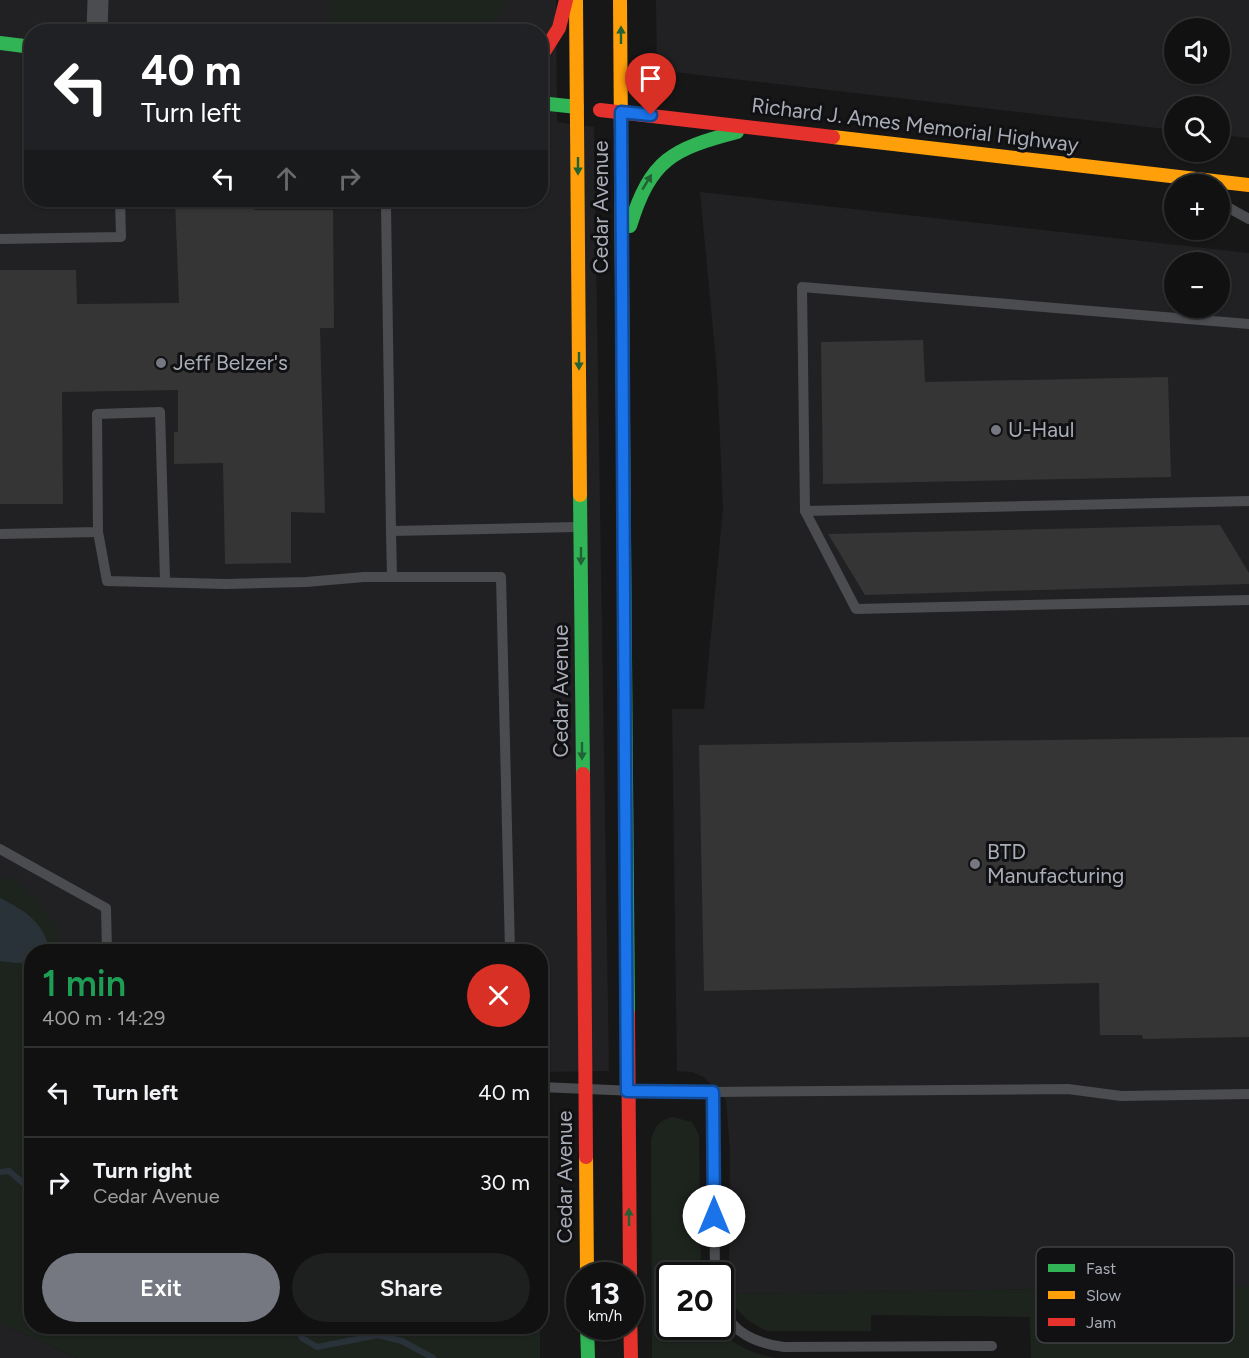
<!DOCTYPE html>
<html lang="en">
<head>
<meta charset="utf-8">
<style>
	:root { --surface:#111; --page:#1e1f1f; --text:#f1f3f6; --muted:#9c9d9f; --line:#303131; --accent:#757880 }
	body { margin:0; font-family:Figtree,sans-serif; background:var(--page); color:var(--text); height:100vh; display:flex; flex-direction:column; font-size:22px; white-space:nowrap }
	* { box-sizing:border-box; margin:0 }
	p { font-size:20px; color:var(--muted) }
	.icon { flex:none; width:33px; height:33px; fill:none; stroke:currentColor; stroke-width:2; stroke-linecap:round; stroke-linejoin:round }
	.map { position:relative; flex:1; overflow:hidden }
	.side { position:absolute; left:24px; top:944px; width:524px; height:390px; display:flex; flex-direction:column; background:var(--surface); border-radius:24px; box-shadow:0 2px 4px #0004,0 0 0 2px var(--line) }
	.side>* { flex:none }
	.guide { position:absolute; left:24px; top:24px; width:524px; height:183px; border-radius:24px; box-shadow:0 2px 4px #0004,0 0 0 2px var(--line); background:#202124; color:#fff; overflow:hidden }
	.tools { position:absolute; left:1164px; top:18px; display:grid; gap:12px }
	.tools a { display:grid; place-items:center; width:66px; height:66px; border-radius:50%; background:var(--surface); box-shadow:0 2px 4px #0004,0 0 0 2px var(--line); font-size:30px }
	.speed { position:absolute; left:566px; top:1262px; display:flex; gap:12px; font-size:30px; font-weight:700; text-align:center }
	.speed>* { display:grid; place-content:center; width:78px; height:78px; border-radius:50%; background:var(--surface); box-shadow:0 2px 4px #0004,0 0 0 2px var(--line); line-height:1 }
	.speed small { font-size:15px; font-weight:400 }
	.speed .limit { border:3px solid #111; border-radius:9px; background:#fff; color:#111 }
	.pin { position:absolute; display:grid; place-items:center; width:51px; height:51px; color:#fff; margin:-62px -26px; border-radius:50% 50% 50% 0; rotate:-45deg; box-shadow:0 0 6px #0007 }
	.pin .icon { rotate:45deg }
	.me { position:absolute; width:66px; margin:-33px; rotate:0deg; stroke-linejoin:round; filter:drop-shadow(0 0 4px #0008) }
	.turn { display:flex; align-items:center; gap:21px; height:126px; padding:0 18px; font-size:27px }
	.turn .icon { width:78px; height:78px; stroke-width:2.5 }
	.turn b { display:block; font-size:42px; line-height:51px }
	.lanes { display:flex; align-items:center; height:57px; padding:0 18px; background:#0003; justify-content:center; gap:30px; direction:ltr }
	.lanes .off { opacity:.35 }
	.round { display:grid; place-items:center; flex:none; width:63px; height:63px; border-radius:32px; background:var(--page) }
	.summary { display:flex; align-items:center; justify-content:space-between; height:102px; padding:0 18px }
	h1 { font-size:36px; font-weight:600; line-height:45px; color:#1e9e55 }
	.button { display:flex; gap:12px; margin-top:auto; padding:12px 18px }
	.button a { flex:1; height:69px; border-radius:36px; background:var(--accent); color:#fff; font-size:24px; font-weight:600; line-height:69px; text-align:center }
	.button a+a { background:var(--page); color:var(--text) }
	ul { padding:0; list-style:none }
	li { display:flex; align-items:center; gap:18px; height:90px; padding:0 18px; border-top:2px solid var(--line) }
	li div { flex:1 }
	li b { display:block; font-size:22px }
	li em { font-style:normal }
	.map>svg:first-child { display:block }
	.built { fill:#212123; fill-rule:evenodd }
	.green { fill:#1d241e }
	.water { fill:#2a3239 }
	.lines { fill:none; stroke-linecap:round; stroke-linejoin:round }
	.stream { stroke:#2a3239; stroke-width:6 }
	.building { fill:#353536 }
	.lane { stroke:#4b4c50; stroke-width:10 }
	.street { stroke:#4b4c50; stroke-width:21 }
	.fast { stroke:#30b455; stroke-width:14 }
	.slow { stroke:#ff9f0a; stroke-width:14 }
	.jam { stroke:#e5322d; stroke-width:14 }
	.oneway { fill:#206234 }
	.route-casing { stroke:#114b97; stroke-width:15 }
	.route { stroke:#1a73e8; stroke-width:10 }
	.poi-dot { fill:#757880; stroke:#111113; stroke-width:2 }
	.labels { text-anchor:middle; stroke-width:6; stroke-linejoin:round; paint-order:stroke }
	.street-label { font-size:21px; fill:#a8adb8; stroke:#111113 }
	.poi-label { font-size:21px; fill:#a8adb8; stroke:#111113; text-anchor:start }
	.key { fill:#111113; stroke:#3e4045; stroke-width:1.5 }
	.key-label { font-size:16px; fill:#a8adb8 }
</style>
</head>
<body>
<div class="map">
<svg width="1249" height="1358" viewBox="0 0 1249 1358">
	<rect width="100%" height="100%" fill="#171717"/>
	<g class="built">
		<path d="M0 0H556L557 122 594 127 609 1071 540 1072V951H32L31 1028 0 1014ZM32 32H540V200H32Z"/>
		<path d="M656 0H1249V138L1220 135V106H1174V130L657 70ZM1220 28V74H1174V28Z"/>
		<path d="M700 192 1249 253V1286L729 1294 730 1150 726 1100 705 1078 692 1072 677 1071 672 709H704L723 508 717 372ZM1174 262H1220V308H1174Z"/>
		<path d="M0 1323 77 1358H0Z"/>
	</g>
	<g class="green">
		<path d="M330 0H511L483 31H367L342 28 329 21Z"/>
		<path d="M0 877C30 882 39 908 57 926L59 951H45L48 945 31 917 0 898Z"/>
		<path d="M0 961 16 963 31 962 32 1326H540V1302V1358H77L0 1323Z"/>
		<path d="M672 1117 692 1122 699 1135 701 1275H669V1326H717C732 1345 752 1354 775 1358H652L651 1141C654 1127 659 1120 672 1117Z"/>
		<path d="M1249 1286V1358H1031L1030 1317 871 1315V1331H767C749 1323 736 1313 729 1294Z"/>
	</g>
	<path class="water" d="M0 898C22 909 41 920 48 945L45 951H32L31 962 16 963 0 961Z"/>
	<g class="lines">
		<g class="stream">
			<path d="M0 1172 9 1171 23 1183 32 1182"/>
			<path d="M296 1326 302 1338 317 1347 378 1335 402 1341 433 1358"/>
		</g>
	</g>
	<g class="building">
		<path d="M175 200H253L254 210H333L334 328H320L325 513 291 512V563L225 564 223 463 174 464V432H178V390L62 392 63 504H0V270H76L77 304 179 303Z"/>
		<path d="M923 340 925 382 1168 377 1171 477 823 484 821 342Z"/>
		<path d="M1220 525 1249 573V584L865 595 828 534Z"/>
		<path d="M1249 737V1037L1143 1039 1142 1035H1100L1099 983 704 991 699 745Z"/>
	</g>
	<g class="lines">
		<g class="lane">
			<path d="M383 200 386 206 391 531 577 527"/>
			<path d="M1220 203 1249 219"/>
			<path d="M0 239 121 237 120 200"/>
			<path d="M1249 324 802 287 805 511 1249 501"/>
			<path d="M805 511 856 609 1249 600"/>
			<path d="M391 531 392 577"/>
			<path d="M98 532 107 581 226 584 306 582 364 577H501L510 951"/>
			<path d="M0 534 98 532 97 414 160 412 165 580"/>
			<path d="M0 849 106 908 107 951"/>
			<path d="M540 1087 659 1092H713L715 1275"/>
			<path d="M713 1092 1068 1089 1121 1096 1249 1094"/>
			<path d="M720 1306C733 1333 755 1343 784 1347L992 1346"/>
		</g>
		<path class="street" d="M97 32 98 0"/>
		<g class="fast">
			<path d="M0 43 32 47"/>
			<path d="M540 103 577 107"/>
			<path d="M630 226C651 159 672 149 737 132"/>
			<path d="M623 419 628 1013"/>
			<path d="M580 495 583 774"/>
			<path d="M587 1326 588 1358"/>
		</g>
		<g class="slow">
			<path d="M576 0 580 495"/>
			<path d="M620 0 623 419"/>
			<path d="M833 137 1249 185"/>
			<path d="M586 1157 587 1275"/>
		</g>
		<g class="jam">
			<path d="M540 58 559 28 566 0"/>
			<path d="M600 110 833 137"/>
			<path d="M583 774 586 1157"/>
			<path d="M628 1013 630 1275"/>
			<path d="M630 1309 631 1358"/>
		</g>
	</g>
	<defs><path id="oneway-solid" d="M-6-.8H1V-3.2L6.5 0L1 3.2V.8H-6Z" transform="scale(1.5)"/></defs>
	<g class="oneway">
		<use href="#oneway-solid" transform="translate(621 35) rotate(-90)"/>
		<use href="#oneway-solid" transform="translate(578 166) rotate(90)"/>
		<use href="#oneway-solid" transform="translate(647 182) rotate(-59)"/>
		<use href="#oneway-solid" transform="translate(579 361) rotate(90)"/>
		<use href="#oneway-solid" transform="translate(581 556) rotate(90)"/>
		<use href="#oneway-solid" transform="translate(582 751) rotate(90)"/>
		<use href="#oneway-solid" transform="translate(629 1217) rotate(-91)"/>
	</g>
	<g class="lines">
		<g class="route-casing">
			<path id="route" d="M651 115 621 112 627 1091 713 1092 714 1216"/>
		</g>
		<use href="#route" class="route"/>
	</g>
	<g class="poi-dot">
		<circle cx="161" cy="363" r="6"/>
		<circle cx="996" cy="430" r="6"/>
		<circle cx="975" cy="864" r="6"/>
	</g>
	<g class="labels">
		<g class="street-label">
			<text transform="translate(915 125) rotate(7)" y="7">Richard J. Ames Memorial Highway</text>
			<text transform="translate(601 207) rotate(-90)" y="7">Cedar Avenue</text>
			<text transform="translate(561 691) rotate(-90)" y="7">Cedar Avenue</text>
			<text transform="translate(565 1177) rotate(-90)" y="7">Cedar Avenue</text>
		</g>
		<g class="poi-label">
			<text x="173" y="370">Jeff Belzer's</text>
			<text x="1008" y="437">U-Haul</text>
			<text x="987" y="859">BTD<tspan x="987" dy="24">Manufacturing</tspan></text>
		</g>
	</g>
	<rect x="1036" y="1247" width="198" height="96" rx="9" class="key"/>
	<rect x="1048" y="1264" width="27" height="8" fill="#30b455"/>
	<rect x="1048" y="1291" width="27" height="8" fill="#ff9f0a"/>
	<rect x="1048" y="1318" width="27" height="8" fill="#e5322d"/>
	<g class="key-label">
		<text x="1086" y="1274">Fast</text>
		<text x="1086" y="1301">Slow</text>
		<text x="1086" y="1328">Jam</text>
	</g>
</svg>
<div class="tools">
<a><svg class="icon" aria-label="sound" viewBox="0 0 24 24"><path d="M4 9h4l5-4v14l-5-4H4zM17 9q2 3 0 6"/></svg></a>
<a><svg class="icon" aria-label="search" viewBox="0 0 24 24"><circle cx="10" cy="10" r="6"/><path d="M15 15l6 6"/></svg></a>
<a>+</a>
<a>−</a>
</div>
<div class="speed"><div>13<small>km/h</small></div><div class="limit">20</div></div>
<div class="pin" style="left:651px;top:115px;background:#d93025"><svg class="icon" aria-label="arrive" viewBox="0 0 24 24"><path d="M6 21V4h12l-3 4 3 4H6"/></svg></div>
<svg class="me" style="left:714px;top:1216px" viewBox="-20 -20 40 40"><circle r="19" fill="#fff"/><path d="M0-13L10 11 0 6-10 11z" fill="#1a73e8"/></svg>
<div class="guide">
<div class="turn"><svg class="icon" aria-label="left" viewBox="0 0 24 24"><path d="M17 20v-9H6M10 6l-5 5 5 5"/></svg><div><b>40 m</b>Turn left</div></div>
<div class="lanes"><svg class="icon" aria-label="left" viewBox="0 0 24 24"><path d="M17 20v-9H6M10 6l-5 5 5 5"/></svg><svg class="icon off" aria-label="ahead" viewBox="0 0 24 24"><path d="M12 20V5M6 11l6-6 6 6"/></svg><svg class="icon off" aria-label="right" viewBox="0 0 24 24"><path d="M7 20v-9h11M14 6l5 5-5 5"/></svg></div>
</div>
<section class="side">
<div class="summary"><div><h1>1 min</h1><p>400 m · 14:29</p></div><a class="round" style="background:#d93025;color:#fff"><svg class="icon" aria-label="close" viewBox="0 0 24 24"><path d="M6 6l12 12M18 6L6 18"/></svg></a></div>
<ul>
<li><svg class="icon" aria-label="left" viewBox="0 0 24 24"><path d="M17 20v-9H6M10 6l-5 5 5 5"/></svg><div><b>Turn left</b></div><em>40 m</em></li>
<li><svg class="icon" aria-label="right" viewBox="0 0 24 24"><path d="M7 20v-9h11M14 6l5 5-5 5"/></svg><div><b>Turn right</b><p>Cedar Avenue</p></div><em>30 m</em></li>
</ul>
<div class="button"><a>Exit</a><a>Share</a></div>
</section>
</div>
</body>
</html>
